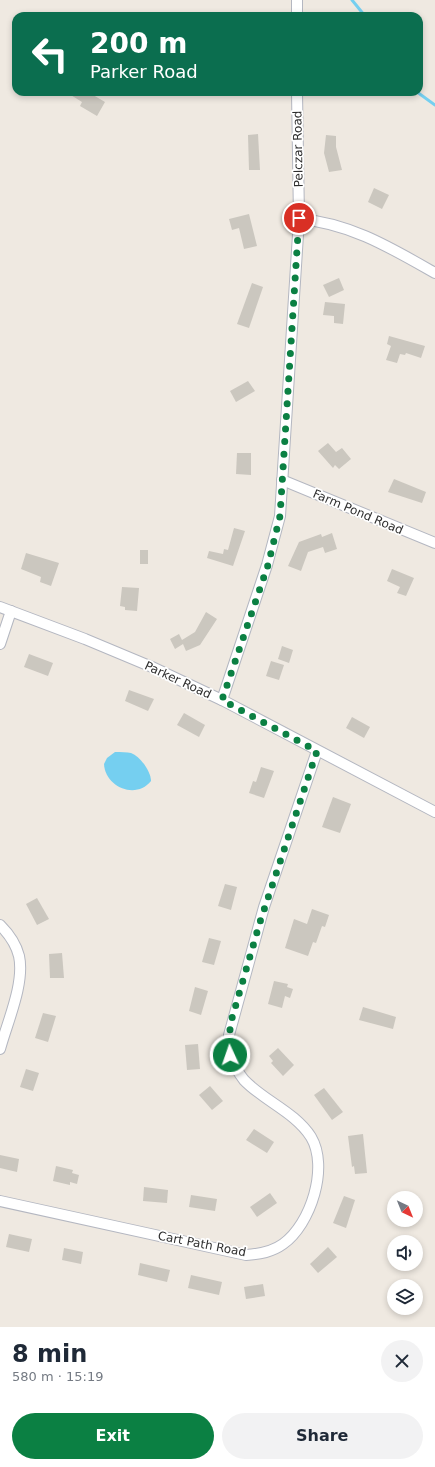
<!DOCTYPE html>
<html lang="en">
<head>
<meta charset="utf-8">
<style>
	:root { --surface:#fff; --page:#f2f2f3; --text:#1f2937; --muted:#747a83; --accent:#0b8043 }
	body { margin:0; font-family:"DejaVu Sans",sans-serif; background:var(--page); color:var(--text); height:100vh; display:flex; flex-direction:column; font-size:15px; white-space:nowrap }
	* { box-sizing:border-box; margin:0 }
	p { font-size:13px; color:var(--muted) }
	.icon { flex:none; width:22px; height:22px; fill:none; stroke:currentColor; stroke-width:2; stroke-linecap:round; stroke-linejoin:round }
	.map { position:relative; height:1327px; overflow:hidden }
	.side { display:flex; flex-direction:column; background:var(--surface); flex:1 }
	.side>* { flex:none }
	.top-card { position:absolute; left:12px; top:12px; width:411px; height:84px; border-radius:12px; box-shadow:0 2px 6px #0003; background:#0b6e4f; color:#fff; overflow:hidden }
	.needle { width:26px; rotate:137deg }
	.fabs { position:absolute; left:387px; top:1191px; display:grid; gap:8px }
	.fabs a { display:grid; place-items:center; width:36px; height:36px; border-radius:50%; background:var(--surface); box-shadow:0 2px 6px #0003; font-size:20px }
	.pin { position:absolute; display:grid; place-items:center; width:34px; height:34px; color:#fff; margin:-17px; border:2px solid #fff; border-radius:50%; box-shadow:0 1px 4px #0007 }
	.me { position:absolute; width:44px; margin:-22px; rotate:357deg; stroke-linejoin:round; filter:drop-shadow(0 0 3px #0008) }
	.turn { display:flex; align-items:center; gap:14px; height:84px; padding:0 12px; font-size:18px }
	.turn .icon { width:52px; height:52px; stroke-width:2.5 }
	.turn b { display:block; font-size:28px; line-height:34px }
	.round { display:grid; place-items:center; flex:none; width:42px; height:42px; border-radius:21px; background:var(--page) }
	.headline { display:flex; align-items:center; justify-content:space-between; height:68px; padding:0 12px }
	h1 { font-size:24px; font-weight:800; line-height:30px }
	.primary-button { display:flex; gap:8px; margin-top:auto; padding:8px 12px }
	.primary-button a { flex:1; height:46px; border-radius:24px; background:var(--accent); color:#fff; font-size:16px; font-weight:800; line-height:46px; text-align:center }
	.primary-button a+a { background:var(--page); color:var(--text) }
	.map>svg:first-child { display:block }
	.water { fill:#75cff0 }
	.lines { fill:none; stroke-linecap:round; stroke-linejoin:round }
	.stream { stroke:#75cff0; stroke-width:3 }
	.building { fill:#cbc7bf }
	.minor-casing { stroke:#b4b7c1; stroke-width:12 }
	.minor { stroke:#fff; stroke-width:10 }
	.route { stroke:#0b8043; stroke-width:7; stroke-dasharray:0 12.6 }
	.labels { text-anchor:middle; stroke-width:3.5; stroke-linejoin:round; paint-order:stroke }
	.street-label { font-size:12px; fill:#2e2e2e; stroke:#fff }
</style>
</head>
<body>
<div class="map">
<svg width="435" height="1327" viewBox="0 0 435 1327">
	<rect width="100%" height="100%" fill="#efe9e1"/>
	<path class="water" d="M115 752C121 752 127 752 131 753 141 757 151 772 151 781 136 800 105 787 104 764L107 758Z"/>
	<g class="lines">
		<g class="stream">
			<path d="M352 0 365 16"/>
			<path d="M417 92 435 105"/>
		</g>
	</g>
	<g class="building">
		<path d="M66 92H88L105 102 97 116 80 106 82 102Z"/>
		<path d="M258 134 260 170H249L248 135Z"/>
		<path d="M326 135 336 136V147L342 170 329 172 324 153Z"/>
		<path d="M374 188 389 195 382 209 368 202Z"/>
		<path d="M249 214 257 246 244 249 239 228 232 230 229 219Z"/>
		<path d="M339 278 344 290 329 297 323 285Z"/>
		<path d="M252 283 263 287 249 328 237 324Z"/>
		<path d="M325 302 345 304 343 324 334 323V316L323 315Z"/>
		<path d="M389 336 425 346 421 358 406 353 405 355 400 354 397 363 386 360 391 346 387 344Z"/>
		<path d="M248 381 255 391 236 402 230 391Z"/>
		<path d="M328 443 336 452 342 448 351 459 339 469 335 465 333 468 318 451Z"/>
		<path d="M237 453H251V475L236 474Z"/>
		<path d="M394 479 426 492 422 503 388 492Z"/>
		<path d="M234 528 245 531 233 566 207 558 209 551 223 554 224 549 228 550Z"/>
		<path d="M332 533 337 549 325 553 323 547 308 552 301 571 288 566 299 542 321 534 322 537Z"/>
		<rect x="140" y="550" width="8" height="14"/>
		<path d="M26 553 59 563 51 586 40 582 41 577 21 569Z"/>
		<path d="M392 569 414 578 406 596 397 593 400 587 387 581Z"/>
		<path d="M122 587 139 588 137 611 125 610V607L120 606Z"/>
		<path d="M206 612 217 619 200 645 186 651 183 644 175 649 170 639 179 634 182 640 195 632Z"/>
		<path d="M282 646 293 650 289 663 278 659Z"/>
		<path d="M29 654 53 663 48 676 24 667Z"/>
		<path d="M271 661 284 665 279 680 266 676Z"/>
		<path d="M129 690 154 699 148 711 125 701Z"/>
		<path d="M184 713 205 725 199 737 177 725Z"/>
		<path d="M352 717 370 727 364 738 346 728Z"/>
		<path d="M261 767 274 771 264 798 249 793 253 781 256 782Z"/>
		<path d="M333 797 351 804 340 833 322 827Z"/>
		<path d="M225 884 237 887 231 910 218 906Z"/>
		<path d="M37 898 49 919 37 925 26 904Z"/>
		<path d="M312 909 329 915 325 927 322 926 316 943 313 942 308 956 285 948 294 919 307 924Z"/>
		<path d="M209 938 221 941 214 965 202 962Z"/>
		<path d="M62 953 64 978H50L49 954Z"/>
		<path d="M274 981 288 984 287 987 293 989 290 998 285 996 282 1008 268 1004Z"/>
		<path d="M195 987 208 991 201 1015 189 1011Z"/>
		<path d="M363 1007 396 1017 393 1029 359 1020Z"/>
		<path d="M43 1013 56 1016 48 1042 35 1038Z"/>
		<path d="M198 1044 200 1069 187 1070 185 1045Z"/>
		<path d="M278 1048 294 1065 283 1076 271 1063 273 1061 269 1056Z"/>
		<path d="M26 1069 39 1073 33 1091 20 1087Z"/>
		<path d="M210 1086 223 1101 212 1110 199 1095Z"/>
		<path d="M324 1088 343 1112 332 1120 314 1095Z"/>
		<path d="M254 1129 274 1142 267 1153 246 1140Z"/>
		<path d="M363 1134 367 1173 355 1174 354 1166 352 1167 348 1136Z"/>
		<path d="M0 1155 19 1159 17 1172 0 1168Z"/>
		<path d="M56 1166 73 1170 72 1173 79 1175 77 1184 70 1182V1185L53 1181Z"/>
		<path d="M144 1187 168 1190 167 1203 143 1201Z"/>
		<path d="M270 1193 277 1203 257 1217 250 1207Z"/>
		<path d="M191 1195 217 1199 215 1211 189 1207Z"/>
		<path d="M344 1196 355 1200 346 1228 333 1223Z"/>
		<path d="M9 1234 32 1239 29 1252 6 1247Z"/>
		<path d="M328 1247 337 1257 318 1273 310 1264Z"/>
		<path d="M64 1248 83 1252 81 1264 62 1260Z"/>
		<path d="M140 1263 170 1270 167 1282 138 1275Z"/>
		<path d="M191 1275 222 1282 219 1295 188 1288Z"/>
		<path d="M263 1284 265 1296 246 1299 244 1287Z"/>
	</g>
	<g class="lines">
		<g class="minor-casing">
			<g id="minor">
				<path d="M297 16V0"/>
				<path d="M299 219C350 223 391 248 435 273"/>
				<path d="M282 480 435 543"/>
				<path d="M0 607 85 639 152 667 224 701 435 812"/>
				<path d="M0 644 11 611"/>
				<path d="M222 700 267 565 280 516 299 219 297 92"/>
				<path d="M0 925C8 933 16 944 19 956 25 983 7 1023 0 1049"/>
				<path d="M0 1201 246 1255C260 1254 272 1252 283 1244 311 1224 329 1167 311 1137 295 1112 264 1101 244 1080 233 1066 229 1053 229 1035L264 907 317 751"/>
			</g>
		</g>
		<use href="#minor" class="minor"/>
	</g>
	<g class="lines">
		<path class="route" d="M230 1055V1025L260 922 317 751 222 700 268 565 280 516 299 218"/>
	</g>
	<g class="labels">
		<g class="street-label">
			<text transform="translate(298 149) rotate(-91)" y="4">Pelczar Road</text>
			<text transform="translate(358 512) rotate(23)" y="4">Farm Pond Road</text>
			<text transform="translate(178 680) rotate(25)" y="4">Parker Road</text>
			<text transform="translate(202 1244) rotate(11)" y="4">Cart Path Road</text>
		</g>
	</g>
</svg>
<div class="fabs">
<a><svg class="needle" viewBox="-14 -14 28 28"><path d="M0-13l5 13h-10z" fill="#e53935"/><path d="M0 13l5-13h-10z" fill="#747a83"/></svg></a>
<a><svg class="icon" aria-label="sound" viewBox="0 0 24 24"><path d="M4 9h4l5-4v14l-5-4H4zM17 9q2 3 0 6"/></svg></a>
<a><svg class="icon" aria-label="layers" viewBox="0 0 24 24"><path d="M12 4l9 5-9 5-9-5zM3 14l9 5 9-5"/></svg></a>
</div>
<div class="pin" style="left:299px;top:218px;background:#d93025"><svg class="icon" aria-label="arrive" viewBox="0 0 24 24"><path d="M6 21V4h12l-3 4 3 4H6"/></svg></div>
<svg class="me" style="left:230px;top:1055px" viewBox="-20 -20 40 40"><circle r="17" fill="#0b8043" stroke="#fff" stroke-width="3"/><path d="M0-11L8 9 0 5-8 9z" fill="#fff"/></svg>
<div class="top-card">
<div class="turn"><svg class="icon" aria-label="left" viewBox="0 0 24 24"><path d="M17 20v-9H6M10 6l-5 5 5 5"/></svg><div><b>200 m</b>Parker Road</div></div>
</div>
</div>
<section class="side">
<div class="headline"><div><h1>8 min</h1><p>580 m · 15:19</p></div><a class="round"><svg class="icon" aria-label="close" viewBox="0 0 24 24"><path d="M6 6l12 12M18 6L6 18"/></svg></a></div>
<div class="primary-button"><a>Exit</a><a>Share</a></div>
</section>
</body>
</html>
